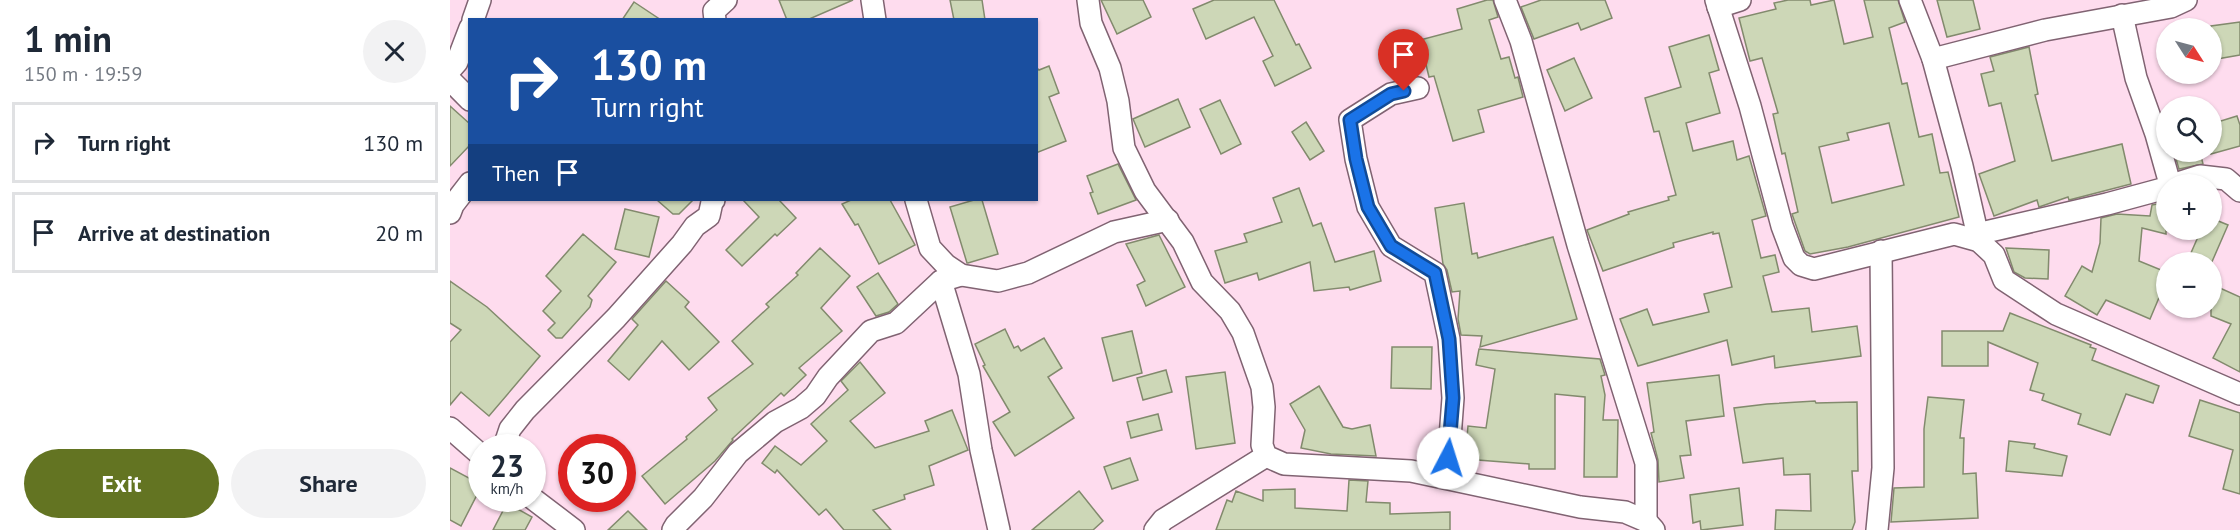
<!DOCTYPE html>
<html lang="en">
<head>
<meta charset="utf-8">
<style>
	:root { --surface:#fff; --page:#f2f2f3; --text:#1f2937; --muted:#747a83; --line:#e0e1e3; --accent:#637422 }
	body { margin:0; font-family:"PT Sans",sans-serif; background:var(--page); color:var(--text); height:100vh; display:flex; flex-direction:column; font-size:22px; white-space:nowrap }
	* { box-sizing:border-box; margin:0 }
	p { font-size:20px; color:var(--muted) }
	.icon { flex:none; width:33px; height:33px; fill:none; stroke:currentColor; stroke-width:2; stroke-linecap:round; stroke-linejoin:round }
	.map { position:relative; flex:1; overflow:hidden }
	.side { display:flex; flex-direction:column; background:var(--surface); width:450px }
	.side>* { flex:none }
	.hud { position:absolute; left:18px; top:18px; width:570px; height:183px; border-radius:0px; box-shadow:0 2px 4px #0004; background:#1a4fa0; color:#fff; overflow:hidden }
	.needle { width:39px; rotate:126deg }
	.tools { position:absolute; left:1706px; top:18px; display:grid; gap:12px }
	.tools a { display:grid; place-items:center; width:66px; height:66px; border-radius:50%; background:var(--surface); box-shadow:0 2px 4px #0004; font-size:30px }
	.speed { position:absolute; left:18px; top:434px; display:flex; gap:12px; font-size:30px; font-weight:700; text-align:center }
	.speed>* { display:grid; place-content:center; width:78px; height:78px; border-radius:50%; background:var(--surface); box-shadow:0 2px 4px #0004; line-height:1 }
	.speed small { font-size:15px; font-weight:400 }
	.speed .limit { border:9px solid #d22; background:#fff; color:#111 }
	.pin { position:absolute; display:grid; place-items:center; width:51px; height:51px; color:#fff; margin:-62px -26px; border-radius:50% 50% 50% 0; rotate:-45deg; box-shadow:0 0 6px #0007 }
	.pin .icon { rotate:45deg }
	.me { position:absolute; width:66px; margin:-33px; rotate:5deg; stroke-linejoin:round; filter:drop-shadow(0 0 4px #0008) }
	.turn { display:flex; align-items:center; gap:21px; height:126px; padding:0 24px; font-size:27px }
	.turn .icon { width:78px; height:78px; stroke-width:2.5 }
	.turn b { display:block; font-size:42px; line-height:51px }
	.then { display:flex; align-items:center; height:57px; padding:0 24px; background:#0003; gap:12px; font-size:22px }
	.round { display:grid; place-items:center; flex:none; width:63px; height:63px; border-radius:32px; background:var(--page) }
	.headline { display:flex; align-items:center; justify-content:space-between; height:102px; padding:0 24px }
	h1 { font-size:36px; font-weight:700; line-height:45px }
	.primary-button { display:flex; gap:12px; margin-top:auto; padding:12px 24px }
	.primary-button a { flex:1; height:69px; border-radius:36px; background:var(--accent); color:#fff; font-size:24px; font-weight:700; line-height:69px; text-align:center }
	.primary-button a+a { background:var(--page); color:var(--text) }
	ul { padding:0; list-style:none }
	li { display:flex; align-items:center; gap:18px; height:81px; margin:0 12px 9px; padding:0 12px; border:3px solid var(--line); border-radius:0px }
	li div { flex:1 }
	li b { display:block; font-size:22px }
	li em { font-style:normal }
	main { display:flex; flex:1; min-height:0 }
	.map>svg:first-child { display:block }
	.building { fill:#cdd7b7; stroke:#828a6d; stroke-width:1.5; fill-rule:evenodd }
	.lines { fill:none; stroke-linecap:round; stroke-linejoin:round }
	.minor-casing { stroke:#806372; stroke-width:24 }
	.minor { stroke:#fff; stroke-width:21 }
	.route-casing { stroke:#114b97; stroke-width:15 }
	.route { stroke:#1a73e8; stroke-width:10 }
</style>
</head>
<body>
<main>
<section class="side">
<div class="headline"><div><h1>1 min</h1><p>150 m · 19:59</p></div><a class="round"><svg class="icon" aria-label="close" viewBox="0 0 24 24"><path d="M6 6l12 12M18 6L6 18"/></svg></a></div>
<ul>
<li><svg class="icon" aria-label="right" viewBox="0 0 24 24"><path d="M7 20v-9h11M14 6l5 5-5 5"/></svg><div><b>Turn right</b></div><em>130 m</em></li>
<li><svg class="icon" aria-label="arrive" viewBox="0 0 24 24"><path d="M6 21V4h12l-3 4 3 4H6"/></svg><div><b>Arrive at destination</b></div><em>20 m</em></li>
</ul>
<div class="primary-button"><a>Exit</a><a>Share</a></div>
</section>
<div class="map">
<svg width="1790" height="530" viewBox="0 0 1790 530">
	<rect width="100%" height="100%" fill="#fedcee"/>
	<g class="building">
		<path d="M329 0H403L357 20H337Z"/>
		<path d="M500 0H532L535 20H504Z"/>
		<path d="M651 0H693L701 17 667 34Z"/>
		<path d="M764 0H824L846 45 849 44 861 68 825 86 813 61 823 56 804 17 756 39 743 9Z"/>
		<path d="M1037 0H1043L1048 17 1039 20 1051 59 1059 57 1065 78 1068 77 1073 97 1028 110 1034 132 1003 141 984 76 979 77 970 40 1012 29 1007 9Z"/>
		<path d="M1091 0H1155L1162 18 1131 30 1128 23 1084 39 1071 7Z"/>
		<path d="M1338 0H1360L1361 5 1384 0 1394 44 1423 37 1414 0H1448L1455 22 1439 28 1452 84 1457 83 1469 137 1482 134 1490 173 1498 172 1509 217 1398 247 1360 254 1355 251 1342 214 1348 212 1335 153 1332 154 1323 114 1328 113 1312 58 1300 61 1289 18 1326 9 1324 3ZM1439 123 1454 185 1382 203 1369 147 1399 140 1397 133Z"/>
		<path d="M1487 0H1523L1530 29 1497 37Z"/>
		<path d="M184 2 211 20H172Z"/>
		<path d="M1790 22V55L1761 60V26Z"/>
		<path d="M1259 35 1269 70 1259 73 1270 113 1236 123 1243 151 1283 141 1287 160 1299 156 1316 216 1302 220 1311 258 1325 255 1329 272 1313 276 1322 312 1359 308 1362 332 1407 326 1411 356 1325 368 1324 356 1282 365 1277 340 1188 366 1170 319 1197 309 1203 325 1259 312 1254 294 1282 287 1269 233 1263 234V232L1223 243 1224 247 1153 271 1137 230 1179 214 1178 212 1219 200 1218 197 1226 195 1209 131 1204 132 1195 98 1231 87 1219 47Z"/>
		<path d="M1579 47 1588 94 1585 95 1602 161 1672 144 1681 184 1619 200 1618 197 1589 207 1587 200 1544 216 1529 174 1565 161 1551 103 1539 106 1531 74 1544 71 1540 57Z"/>
		<path d="M1124 58 1142 98 1115 111 1097 70Z"/>
		<path d="M599 66 609 93 599 97 616 141 586 153V67L589 70Z"/>
		<path d="M728 99 740 127 695 147 683 119Z"/>
		<path d="M770 100 791 144 771 154 750 109Z"/>
		<path d="M0 106 20 124V145L0 166Z"/>
		<path d="M1787 116 1790 125V146L1761 154V124Z"/>
		<path d="M856 122 874 151 860 160 842 132Z"/>
		<path d="M1724 152H1750L1753 164 1729 169Z"/>
		<path d="M668 164 686 200 648 214 640 193 643 192 637 176Z"/>
		<path d="M849 188 863 226 871 223 885 262 924 251 931 281 900 290 899 287 864 291 860 262 809 280 807 273 775 283 765 251 797 242 794 234 832 222 823 198Z"/>
		<path d="M207 200H243L229 214H223Z"/>
		<path d="M293 200H329L346 218 327 236 325 234 292 266 276 250 309 217Z"/>
		<path d="M401 200H440L465 245 429 264 408 224 405 225 392 204Z"/>
		<path d="M524 200H532L548 254 518 263H517L500 207Z"/>
		<path d="M1014 203 1022 254 1027 253 1028 258 1103 237 1127 319 1030 347 1032 336 1011 335 1008 319 1010 291 1002 292 997 270 993 264 985 208Z"/>
		<path d="M1707 204 1716 206V234L1692 228 1689 261 1716 272V281L1700 319 1656 300 1647 315 1615 296 1632 266 1642 272 1650 243 1651 218 1667 214 1700 216 1702 205Z"/>
		<path d="M175 209 209 217 199 257 165 249Z"/>
		<path d="M1761 218 1778 225 1761 264V262H1737L1751 230H1761Z"/>
		<path d="M133 234 166 262 138 296 142 300 140 307 112 338H106L98 330 105 323 93 311 111 291 96 276Z"/>
		<path d="M709 235 735 287 696 306 687 285 695 281 676 244Z"/>
		<path d="M370 248 400 276 371 308 392 331 349 368 356 375 334 396 331 393 282 439 283 440 265 461 215 504 192 476 237 439 236 437 267 410 258 398 303 364 282 341 319 307 316 304 348 275 346 273Z"/>
		<path d="M1556 248 1599 250 1598 279 1575 278 1564 272Z"/>
		<path d="M428 273 448 304 439 312 426 316 407 287Z"/>
		<path d="M0 281 37 307 90 356 39 416 11 392 0 405V342L11 330 0 323Z"/>
		<path d="M216 281 239 302 235 307 269 342 239 370 212 341 179 380 158 361 188 325 182 319Z"/>
		<path d="M1761 284 1790 297V372L1763 358 1781 324 1761 316Z"/>
		<path d="M1560 313 1641 345 1640 347 1646 349 1642 360 1709 386 1703 403 1676 394 1660 435 1628 424 1631 414 1592 400 1594 394 1580 390 1588 363 1538 342V366H1492V331H1553Z"/>
		<path d="M555 329 564 348 568 346 571 351 594 338 612 368 598 377 624 418 565 456 543 422 560 412 533 366 535 365 525 344Z"/>
		<path d="M682 331 692 373 663 381 652 338Z"/>
		<path d="M942 347H982L981 389 941 388Z"/>
		<path d="M1029 349 1150 359 1155 375 1151 376 1155 395 1153 420H1168L1167 477H1134L1135 397 1105 394V469H1079V464L1015 459 1018 426 1036 428 1045 369 1026 365Z"/>
		<path d="M410 362 435 393 400 421 425 448 479 431 475 421 502 410 518 450 479 466 484 485 454 495 455 499 423 510 441 530H394L376 509 369 515 327 470 325 473 312 463 325 446 351 465 377 441 361 424 398 390 391 381Z"/>
		<path d="M716 370 722 392 693 400 687 378Z"/>
		<path d="M775 372 785 443 746 449 736 377Z"/>
		<path d="M1269 375 1274 416 1236 421 1241 455 1230 456 1234 478 1209 482 1208 460 1201 433 1204 432 1197 383Z"/>
		<path d="M869 386 893 427 902 429 920 425 926 456 881 454 851 448 855 430 840 404Z"/>
		<path d="M1478 397 1514 400 1510 438H1514L1513 474 1526 473 1528 518 1441 522 1444 488 1474 487V429Z"/>
		<path d="M1750 400 1790 413V494L1773 489 1783 450 1739 436Z"/>
		<path d="M1365 401 1366 403 1407 402 1408 471H1402L1405 522 1402 530H1325L1326 510 1361 511 1360 474 1334 475 1333 458 1293 463 1284 408 1317 404Z"/>
		<path d="M708 414 712 430 681 438 677 422Z"/>
		<path d="M1559 441 1585 444 1584 448 1617 456 1612 476 1556 471Z"/>
		<path d="M680 458 688 480 662 489 654 467Z"/>
		<path d="M0 468 32 485 11 526 0 520Z"/>
		<path d="M899 480 918 481 916 502 940 503V514L1000 512V530H766L777 500 782 502 786 491 813 501V490L845 489V508L897 511Z"/>
		<path d="M1289 488 1293 525 1251 530 1250 521 1243 523 1240 495Z"/>
		<path d="M629 491 653 521 643 530H582Z"/>
		<path d="M57 503 82 517 75 530H43Z"/>
		<path d="M178 511 197 530H158Z"/>
	</g>
	<g class="lines">
		<g class="minor-casing">
			<g id="minor">
				<path d="M422 0 425 20"/>
				<path d="M638 0 641 23 660 68 668 101 674 148 695 191 733 242 752 282 780 311 793 333 812 387 814 407 812 445 816 456 834 464 961 471 1130 507 1175 512 1196 521 1204 530"/>
				<path d="M1055 0 1071 41 1128 245 1196 463V521"/>
				<path d="M1266 0 1300 106 1332 226 1344 258 1351 265 1364 269 1504 234 1529 241 1544 255 1554 280 1606 314 1790 394"/>
				<path d="M1460 0 1483 59 1512 166 1529 241"/>
				<path d="M1268 7 1290 0"/>
				<path d="M1672 15 1686 78 1706 134 1720 184"/>
				<path d="M23 20 30 0"/>
				<path d="M265 20 264 11 276 0"/>
				<path d="M1483 59 1595 30 1721 7 1736 0"/>
				<path d="M0 70 7 62 20 28"/>
				<path d="M0 80 20 100"/>
				<path d="M968 88 941 94 900 120 906 159 918 207 941 246 985 273 999 339 1003 398 997 478"/>
				<path d="M1725 184 1750 176 1776 179 1790 191"/>
				<path d="M466 200 480 248 496 265 511 275 548 281 578 273 664 232 718 220"/>
				<path d="M0 213 3 205 20 183"/>
				<path d="M1527 234 1657 204 1716 188"/>
				<path d="M491 281 519 374 531 450 549 530"/>
				<path d="M0 428 32 456"/>
				<path d="M54 447 60 429 75 410 166 318 232 244 245 226 259 216 262 202 264 200"/>
				<path d="M82 498 124 530"/>
				<path d="M223 530 226 525 253 498 288 453 325 422 351 408 365 396 378 377 421 331 446 323 491 281 511 275"/>
				<path d="M705 530 713 520 816 456"/>
				<path d="M1427 530 1433 468 1431 251"/>
			</g>
		</g>
		<use href="#minor" class="minor"/>
	</g>
	<g class="lines">
		<g class="route-casing">
			<path id="route" d="M954 91 941 94 900 120 906 159 918 207 941 246 985 273 999 339 1003 398 998 458"/>
		</g>
		<use href="#route" class="route"/>
	</g>
</svg>
<div class="tools">
<a><svg class="needle" viewBox="-14 -14 28 28"><path d="M0-13l5 13h-10z" fill="#e53935"/><path d="M0 13l5-13h-10z" fill="#747a83"/></svg></a>
<a><svg class="icon" aria-label="search" viewBox="0 0 24 24"><circle cx="10" cy="10" r="6"/><path d="M15 15l6 6"/></svg></a>
<a>+</a>
<a>−</a>
</div>
<div class="speed"><div>23<small>km/h</small></div><div class="limit">30</div></div>
<div class="pin" style="left:954px;top:91px;background:#d93025"><svg class="icon" aria-label="arrive" viewBox="0 0 24 24"><path d="M6 21V4h12l-3 4 3 4H6"/></svg></div>
<svg class="me" style="left:998px;top:458px" viewBox="-20 -20 40 40"><circle r="19" fill="#fff"/><path d="M0-13L10 11 0 6-10 11z" fill="#1a73e8"/></svg>
<div class="hud">
<div class="turn"><svg class="icon" aria-label="right" viewBox="0 0 24 24"><path d="M7 20v-9h11M14 6l5 5-5 5"/></svg><div><b>130 m</b>Turn right</div></div>
<div class="then">Then<svg class="icon" aria-label="arrive" viewBox="0 0 24 24"><path d="M6 21V4h12l-3 4 3 4H6"/></svg></div>
</div>
</div>
</main>
</body>
</html>
